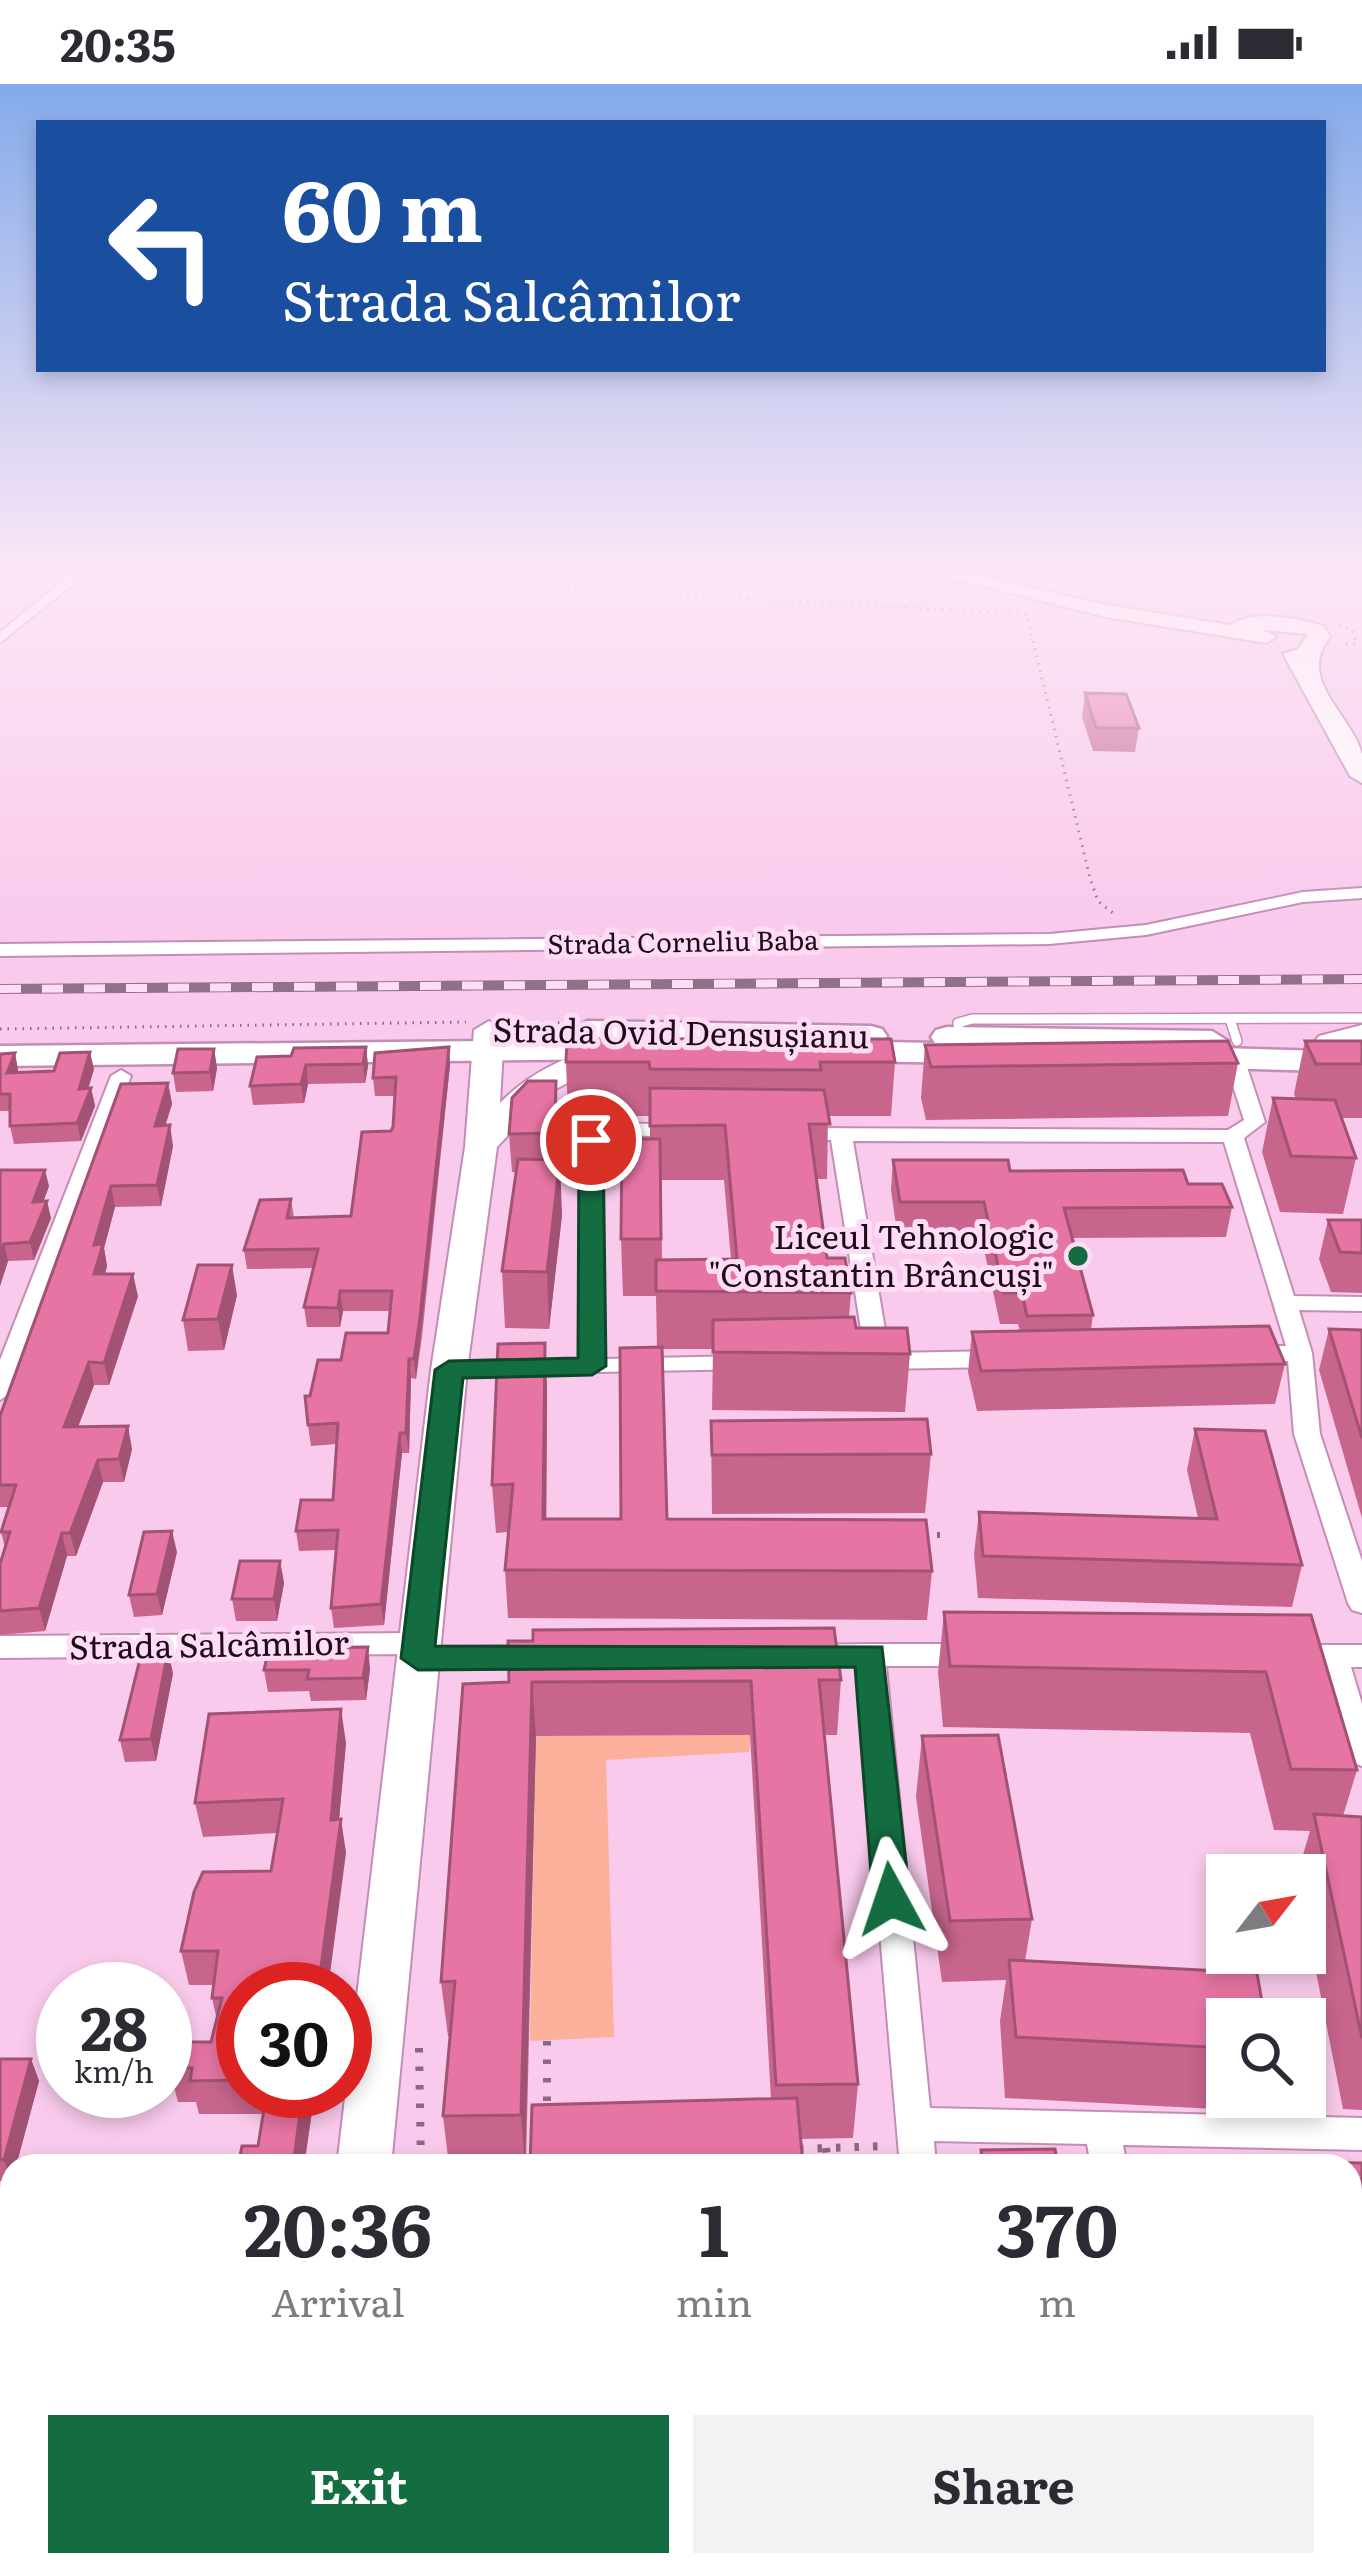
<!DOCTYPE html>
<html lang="en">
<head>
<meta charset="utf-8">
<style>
	:root { --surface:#fff; --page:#f2f2f3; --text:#2b2b33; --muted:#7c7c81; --accent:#136d41 }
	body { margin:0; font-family:Literata,serif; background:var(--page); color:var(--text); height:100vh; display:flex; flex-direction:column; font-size:45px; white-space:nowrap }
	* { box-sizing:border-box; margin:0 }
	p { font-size:39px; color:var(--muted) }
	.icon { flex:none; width:66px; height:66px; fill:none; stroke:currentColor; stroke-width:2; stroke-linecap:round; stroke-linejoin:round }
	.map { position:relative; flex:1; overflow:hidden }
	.drawer { position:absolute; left:0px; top:2070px; width:1362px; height:423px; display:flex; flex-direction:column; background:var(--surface); border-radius:36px 36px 0 0; box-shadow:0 6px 18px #0003 }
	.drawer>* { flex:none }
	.banner { position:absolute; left:36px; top:36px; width:1290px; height:252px; border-radius:0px; box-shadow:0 6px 18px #0003; background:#1a4fa0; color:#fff; overflow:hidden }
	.needle { width:78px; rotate:59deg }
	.buttons { position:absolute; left:1206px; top:1770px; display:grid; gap:24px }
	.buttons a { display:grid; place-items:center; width:120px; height:120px; border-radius:0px; background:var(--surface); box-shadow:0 6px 18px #0003; font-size:60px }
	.speed { position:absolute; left:36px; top:1878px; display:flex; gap:24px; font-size:60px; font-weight:700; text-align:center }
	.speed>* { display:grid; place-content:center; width:156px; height:156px; border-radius:50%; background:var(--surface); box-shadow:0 6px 18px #0003; line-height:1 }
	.speed small { font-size:30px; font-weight:400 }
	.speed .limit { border:18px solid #d22; background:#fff; color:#111 }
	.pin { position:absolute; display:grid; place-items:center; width:102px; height:102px; color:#fff; margin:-51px; border:6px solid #fff; border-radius:50%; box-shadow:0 3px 12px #0007 }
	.me { position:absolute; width:132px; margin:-66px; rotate:355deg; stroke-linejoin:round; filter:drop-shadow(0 0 9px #0008) }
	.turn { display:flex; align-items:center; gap:42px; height:252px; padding:0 48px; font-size:54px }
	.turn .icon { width:156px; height:156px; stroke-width:2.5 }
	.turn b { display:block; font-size:84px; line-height:102px }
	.eta { display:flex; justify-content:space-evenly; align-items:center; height:204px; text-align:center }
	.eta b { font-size:72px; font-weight:700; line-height:84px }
	.button { display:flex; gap:24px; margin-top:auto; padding:24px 48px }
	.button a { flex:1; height:138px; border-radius:0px; background:var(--accent); color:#fff; font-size:48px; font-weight:700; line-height:138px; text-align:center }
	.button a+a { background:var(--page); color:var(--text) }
	.status { display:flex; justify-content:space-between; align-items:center; height:84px; padding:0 60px; background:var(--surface); direction:ltr }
	.status svg { height:33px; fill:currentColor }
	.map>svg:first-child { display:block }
	.green { fill:#fcaf9a }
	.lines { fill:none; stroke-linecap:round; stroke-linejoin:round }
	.service-casing { stroke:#c38db5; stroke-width:12 }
	.minor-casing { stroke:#c38db5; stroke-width:4 }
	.secondary-casing { stroke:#c38db5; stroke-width:4 }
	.primary-casing { stroke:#c38db5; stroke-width:5 }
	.path-far2 { stroke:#8a6982; stroke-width:3; stroke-dasharray:1.5 6; stroke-linecap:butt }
	.path-far1 { stroke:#8a6982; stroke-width:6; stroke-dasharray:3 10; stroke-linecap:butt }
	.path { stroke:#8a6982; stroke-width:8; stroke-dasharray:4.5 14; stroke-linecap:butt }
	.service { stroke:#fff; stroke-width:9 }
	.minor { fill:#fff; fill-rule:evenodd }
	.secondary { fill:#fff; fill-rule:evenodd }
	.primary { fill:#fff; fill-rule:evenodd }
	.rail-casing { stroke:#917089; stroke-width:10 }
	.rail { stroke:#ffdcf5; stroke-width:8; stroke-dasharray:21; stroke-linecap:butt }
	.wall { fill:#c7658d; fill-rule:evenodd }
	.shaded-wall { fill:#a25273 }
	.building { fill:#e775a4; stroke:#a25273; stroke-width:3 }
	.route { fill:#136d41; stroke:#0c472a; stroke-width:3 }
	.poi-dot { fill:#136d41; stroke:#ffdcf5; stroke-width:4.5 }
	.labels { text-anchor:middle; stroke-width:10; stroke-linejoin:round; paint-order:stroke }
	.far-street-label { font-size:27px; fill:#1f0c1b; stroke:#ffdcf5 }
	.street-label { font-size:33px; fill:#1f0c1b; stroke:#ffdcf5 }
	.poi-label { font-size:33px; fill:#1f0c1b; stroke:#ffdcf5; text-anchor:end }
</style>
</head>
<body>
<div class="status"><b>20:35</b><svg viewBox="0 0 49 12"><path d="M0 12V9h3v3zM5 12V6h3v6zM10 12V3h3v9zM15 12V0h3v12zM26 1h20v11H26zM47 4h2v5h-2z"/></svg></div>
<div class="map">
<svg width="1362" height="2491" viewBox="0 0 1362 2491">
	<rect width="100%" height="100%" fill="#f9caec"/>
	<path class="green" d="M751 1651 749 1668 606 1676 614 1953 530 1957 536 1652Z"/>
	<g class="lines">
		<g class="service-casing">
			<g id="service">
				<path d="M1230 935 1237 957"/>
				<path d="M960 953 958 939 972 935 1362 934"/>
			</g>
		</g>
		<g class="minor-casing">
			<g id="minor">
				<path d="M74 488H88L0 559V548Z"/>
				<path d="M1362 804V814L1303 818 1146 851 1049 860 0 872V860L1049 850 1146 841 1303 808Z"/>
				<path d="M1234 968 1244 974 1265 1038 1244 1054 1294 1212 1362 1213V1227L1299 1226 1312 1269 1320 1350 1362 1477V1529L1352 1526 1348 1519 1294 1350 1288 1277 1250 1278 1238 1270 1250 1262H1286L1224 1058 853 1057 889 1269 999 1267 1011 1275 999 1283 878 1285 866 1277 831 1056H796L785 1050 796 1044 1228 1046 1244 1036 1224 974Z"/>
				<path d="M121 986 131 992 12 1308 0 1316V1276L111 992Z"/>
				<path d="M619 1039 683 1041 694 1047 683 1053 622 1051 602 1059 604 1275 741 1272 753 1280 750 1285 440 1291 437 1286 440 1281 449 1278 580 1276V1056Z"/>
				<path d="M419 1549 429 1552 433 1559 431 1563 538 1562 548 1565 552 1573 548 1581 538 1584 418 1585 408 1582 404 1574 406 1570 0 1574V1552Z"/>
				<path d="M870 1560H970L980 1563 984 1571 980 1579 970 1582H886L930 2024 1362 2034V2066L1123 2061 1127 2082H1091L1087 2060 934 2057 936 2082H900L857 1582 796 1580 792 1572 796 1564 806 1561Z"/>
				<path d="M1292 1561H1362V1583H1351L1362 1620V1682L1351 1678 1347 1670 1322 1583 1282 1580 1278 1572 1282 1564Z"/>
				<path d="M946 2481H988L989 2491H947Z"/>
				<path d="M1160 2481H1202L1204 2491H1162Z"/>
			</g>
		</g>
		<g class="secondary-casing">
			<g id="secondary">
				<path d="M927 488H962L1106 521 1230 541C1254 525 1297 534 1324 542L1330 553C1296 596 1350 628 1362 670 1362 678 1362 691 1362 699L1350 692 1283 570 1298 565 1308 550 1263 546 1276 553 1266 559 1106 533Z"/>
				<path d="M489 937 504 946 500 1019C530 988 568 971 609 961L624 970 546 1010 497 1063 467 1286 391 2082H337L431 1286 465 1063 474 946Z"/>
				<path d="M1362 941V959L1329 967 1314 958 1319 952Z"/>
				<path d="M281 2481H345L344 2491H280Z"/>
				<path d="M397 2481H461L464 2491H400Z"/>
			</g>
		</g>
		<g class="primary-casing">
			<path id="primary" d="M587 937 871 942 882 945 887 952 883 958 935 959 931 953 936 946 947 943 1212 947 1228 957 1221 964 1362 968V988L1181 983 1165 973 1170 966 991 963 995 969 990 976 979 979 839 977 828 974 823 967 827 961 627 957 635 965 619 975 0 982V962L584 956 571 947Z"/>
		</g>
		<g class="path-far2">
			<path d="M268 488 1026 530"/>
			<path d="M1026 528 1090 794 1098 817 1114 830"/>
			<path d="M1339 541 1351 545 1357 559 1343 561"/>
			<path d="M513 938 562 939"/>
			<path d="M0 945 466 938"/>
		</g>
		<path class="path-far1" d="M924 1451H942"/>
		<g class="path">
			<path d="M547 1957V2023"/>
			<path d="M419 1964 421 2082"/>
			<path d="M826 2064 828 2082"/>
			<path d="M799 2065 884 2062"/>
			<path d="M667 2481V2491"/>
		</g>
		<use href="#service" class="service"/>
		<use href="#minor" class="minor"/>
		<use href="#secondary" class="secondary"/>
		<use href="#primary" class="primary"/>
		<g class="rail-casing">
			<path id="rail" d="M0 905 1362 895"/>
		</g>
		<use href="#rail" class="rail"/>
	</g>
	<g class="wall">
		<path d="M1085 609 1139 644 1135 668 1093 667 1082 633Z"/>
		<path d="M1305 957H1362V1034H1341L1356 1074 1343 1130 1280 1128 1262 1068 1273 1014 1296 1015 1294 1010Z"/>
		<path d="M925 961 1238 979 1228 1032 926 1036 921 1014Z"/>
		<path d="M366 963 368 982 365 999 308 1000 304 1019 253 1021 250 1002 291 972Z"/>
		<path d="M449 963 450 981 422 1253 416 1295 411 1294 409 1369H402L384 1541 334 1544 331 1524 336 1466 299 1467 296 1447 333 1416 337 1360 311 1362 308 1341 310 1312 341 1276 388 1249 390 1227H343L340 1243H307L304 1223 313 1184 247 1185 244 1166 291 1115 294 1134 351 1132 393 1043 395 1012H375L373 994Z"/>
		<path d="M214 965 217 984 213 1007 176 1008 173 989Z"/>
		<path d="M15 969 18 988 94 985 88 1004H91L95 1022 81 1057 14 1060 10 1042V1027H0V970Z"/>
		<path d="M566 978H895L891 1032H828L827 1095H817L827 1174 851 1209 849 1233 856 1244 910 1270 905 1328 712 1326 713 1265H663L667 1435 932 1487 927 1536 508 1534 505 1486 508 1448 496 1449 492 1401 545 1259 547 1306 546 1435H621L657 1263 656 1212H623L621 1155 650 1055V1032H568ZM661 1096H724L731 1175 662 1176Z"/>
		<path d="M556 997 557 1076 562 1131 549 1245 505 1244 502 1187 516 1088H512L509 1050Z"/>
		<path d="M168 999 172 1020 165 1041 173 1062 161 1122 115 1123 104 1164 107 1182 105 1190 138 1212 109 1301H94L78 1343 132 1365 124 1398H103L76 1472H67L45 1547 0 1551V1480L5 1464 1 1448 9 1423H0V1332L121 1000Z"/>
		<path d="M893 1076 1188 1100 1232 1123 1226 1153 1072 1154 1093 1231 1091 1245 1285 1280 1275 1320 977 1327 968 1288 972 1248 1020 1247 1018 1240H1000L980 1147 897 1148 891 1106Z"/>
		<path d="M0 1086 49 1102 43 1118 51 1134 34 1176 8 1177 0 1202Z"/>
		<path d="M1328 1136H1362V1209L1331 1208 1319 1175Z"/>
		<path d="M237 1211 224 1266 188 1267 183 1236Z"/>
		<path d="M1329 1245 1362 1246V1434L1319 1286Z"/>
		<path d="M711 1337 931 1370 925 1429 712 1430Z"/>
		<path d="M1195 1345 1302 1481 1292 1523 978 1514 974 1470 979 1428 1198 1434 1187 1386Z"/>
		<path d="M177 1468 162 1531 134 1533 129 1511Z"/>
		<path d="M280 1477 284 1499 277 1537H236L232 1515Z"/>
		<path d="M944 1528 1311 1531 1357 1686 1343 1732 1362 1733V2026L1343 2025 1305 1832V1791H1297L1310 1747 1274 1746 1250 1649 943 1643 938 1588Z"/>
		<path d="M533 1557 841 1596 837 1651H824L858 2000 853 2054 801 2055 771 2015 750 1651 536 1652 526 2082H449L443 2032 450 1952H448L441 1898 509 1598Z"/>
		<path d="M370 1585 366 1616 311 1617 309 1607 268 1608 264 1586Z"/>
		<path d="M173 1589 156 1677 125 1678 120 1656Z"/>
		<path d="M922 1652 1032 1835 1025 1877 1227 1935V2013H1257L1253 2027 1005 2014 1000 1937 1006 1896 942 1898 916 1713Z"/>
		<path d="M346 1659 339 1735 346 1769 243 1905V2007H315L304 2082H238L258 2062 263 2030H199L196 2018H178L169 1984 211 1958 217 1936 212 1914 213 1901H189L181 1867 271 1787 277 1749 203 1753 195 1719Z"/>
		<path d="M0 1975H31L39 1997 16 2082H12V2097H0Z"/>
		<path d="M1305 2078 1362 2079V2201H1350V2082H1304Z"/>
		<path d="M1033 2481H1150L1151 2491H1035Z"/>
	</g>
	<g class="shaded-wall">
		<path d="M366 963 368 982 365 999 363 980Z"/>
		<path d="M449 963 450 981 416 1295 414 1275Z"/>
		<path d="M214 965 217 984 213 1007 210 988Z"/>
		<path d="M90 968 94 985 83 1022 79 1005Z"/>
		<path d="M15 969 18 986 11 1006 7 989Z"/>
		<path d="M306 981 308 1000 304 1019 301 1000Z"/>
		<path d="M556 997 558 1034 556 1088 555 1049Z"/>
		<path d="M168 999 172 1020 159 1062 155 1042Z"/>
		<path d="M91 1004 95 1022 81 1057 77 1039Z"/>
		<path d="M170 1041 173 1062 161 1122 157 1101Z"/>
		<path d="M560 1076 562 1131 549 1245 547 1188Z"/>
		<path d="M45 1086 49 1102 37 1135 33 1118Z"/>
		<path d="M111 1102 115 1123 104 1164 107 1182 99 1212 94 1190V1161Z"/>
		<path d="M47 1117 51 1134 34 1176 30 1158Z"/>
		<path d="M4 1160 8 1177 0 1202V1172Z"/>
		<path d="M232 1181 237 1211 224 1266 218 1235Z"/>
		<path d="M133 1190 138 1212 109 1301 104 1279Z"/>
		<path d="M340 1207 343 1227 340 1243 338 1224Z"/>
		<path d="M545 1259 547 1306 546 1483 543 1435Z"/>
		<path d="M409 1275 411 1294 409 1369 406 1349Z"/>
		<path d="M89 1278 94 1301 69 1366 64 1343Z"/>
		<path d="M128 1342 132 1365 124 1398 119 1375Z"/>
		<path d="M400 1349 402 1369 384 1541 381 1520Z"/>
		<path d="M98 1376 103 1398 76 1472 70 1449Z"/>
		<path d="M172 1447 177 1468 162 1531 157 1510Z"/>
		<path d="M62 1449 67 1472 45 1547 39 1524Z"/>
		<path d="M280 1477 284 1499 277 1537 274 1515Z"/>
		<path d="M368 1563 370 1585 366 1616 363 1594Z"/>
		<path d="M168 1567 173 1589 156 1677 151 1655Z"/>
		<path d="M532 1598 536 1652 525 2082 521 2031Z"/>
		<path d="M341 1625 346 1659 336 1769 331 1736Z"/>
		<path d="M341 1735 346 1769 328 1905H318Z"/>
		<path d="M31 1975 39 1997 16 2082H12V2097L4 2076Z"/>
		<path d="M303 2007H315L304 2082H293Z"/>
	</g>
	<g class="building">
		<path d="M1085 609 1126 610 1139 644H1096Z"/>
		<path d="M567 955H891L895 978H820L821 986 650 985 649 978H566Z"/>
		<path d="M1228 957 1238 979 931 983 925 961Z"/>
		<path d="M1305 957H1362V980H1316Z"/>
		<path d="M366 963 363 980 306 981 301 1000 250 1002 257 973 291 972 294 964Z"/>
		<path d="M449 963 420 1233 414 1275H409L406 1349H400L381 1520 331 1524 338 1446 296 1447 301 1416H333L338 1339 308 1341 305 1312H310L318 1276H341L346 1249H388L392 1207H340L338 1224 304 1223 318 1165 244 1166 260 1116 291 1115 287 1134 351 1132 362 1048 391 1047 393 1043 396 993 373 994 375 969Z"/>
		<path d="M178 965H214L210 988 173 989Z"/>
		<path d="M90 968 79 1005 91 1004 77 1039 10 1042V1010H0V970L15 969 7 989 54 987 60 969Z"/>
		<path d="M528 997H556L555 1049 509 1050 512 1014Z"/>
		<path d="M168 999 155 1042 170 1041 157 1101 111 1102 94 1161 103 1160 94 1190H133L104 1279 89 1278 64 1343 128 1342 119 1375 98 1376 70 1449H62L39 1524 0 1527V1480L10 1448H1L16 1401H0V1332L121 1000Z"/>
		<path d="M650 1004 824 1006 830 1040H809L827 1174H845L851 1209 656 1207V1176L737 1175 725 1041 650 1042Z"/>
		<path d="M1273 1014 1335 1016 1356 1074 1291 1072Z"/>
		<path d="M622 1055H660L661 1155H621Z"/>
		<path d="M518 1075 560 1076 547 1188 502 1187Z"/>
		<path d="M893 1076H1008L1010 1087 1183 1086 1188 1100H1222L1232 1123 1064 1124 1093 1231 1027 1232 1022 1209H1004L984 1118H900Z"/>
		<path d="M0 1086H45L33 1118 47 1117 30 1158 4 1160 0 1172Z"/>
		<path d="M1328 1136H1362V1169L1340 1168Z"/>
		<path d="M198 1181H232L218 1235 183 1236Z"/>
		<path d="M854 1233 856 1244H907L910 1270 713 1268V1236Z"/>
		<path d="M1269 1242 1285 1280 981 1287 972 1248Z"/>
		<path d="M1329 1245 1362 1246V1354Z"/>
		<path d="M545 1259 543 1435H621L620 1264 662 1263 667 1435 926 1436 932 1487 505 1486 513 1400 492 1401 498 1260Z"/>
		<path d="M927 1335 931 1370 712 1371 711 1337Z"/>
		<path d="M1195 1345 1265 1347 1302 1481 983 1472 979 1428 1217 1435Z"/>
		<path d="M172 1447 157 1510 129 1511 144 1448Z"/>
		<path d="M240 1477H280L274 1515H232Z"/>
		<path d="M944 1528 1311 1531 1357 1686 1291 1685 1266 1588 950 1582Z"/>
		<path d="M834 1544 841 1596H819L858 2000 776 2001 751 1597 532 1598 521 2031 443 2032 455 1897 441 1898 463 1600 509 1598 508 1557H533V1546Z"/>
		<path d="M368 1563 363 1594 307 1595 309 1586H264L269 1564Z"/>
		<path d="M142 1567H168L151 1655 120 1656Z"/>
		<path d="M341 1625 331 1736 341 1735 318 1905H243V1996L190 1997 192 1984H169L175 1958H211L222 1914H212L218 1867H181L194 1808 203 1788 271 1787 283 1715 195 1719 209 1630Z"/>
		<path d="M998 1651 1032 1835 950 1837 922 1652Z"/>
		<path d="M1314 1730 1362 1733V1954Z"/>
		<path d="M1009 1876 1257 1889 1265 1935H1227V1964L1016 1953Z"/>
		<path d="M0 1975H31L4 2076 0 2075Z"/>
		<path d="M267 2007H303L293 2082H238L242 2062H258Z"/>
		<path d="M797 2014 803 2082H530L532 2021Z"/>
		<path d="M1055 2065 1058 2082H983L981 2066Z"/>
		<path d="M1305 2078 1362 2079V2180H1350V2082H1306Z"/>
		<path d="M0 2459 16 2490 15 2491H0Z"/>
		<rect x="713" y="2481" width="82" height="10"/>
		<path d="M1055 2481H1150L1151 2491H1057Z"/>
	</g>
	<linearGradient id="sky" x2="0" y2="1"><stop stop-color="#84aaea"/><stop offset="0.58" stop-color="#fce7f6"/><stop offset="1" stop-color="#fce7f6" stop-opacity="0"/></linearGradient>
	<rect width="1362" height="837" fill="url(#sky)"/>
	<path class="route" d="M591 1049 603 1056 606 1282 592 1291 463 1294 435 1562 882 1563 910 1815 904 1826 891 1831 878 1826 873 1815 855 1583 418 1586 401 1574 435 1286 449 1277 578 1274 579 1056Z"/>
	<circle class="poi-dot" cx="1078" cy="1172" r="12"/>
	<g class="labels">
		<g class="far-street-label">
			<text transform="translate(683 859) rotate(-1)" y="9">Strada Corneliu Baba</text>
		</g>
		<g class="street-label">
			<text transform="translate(681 949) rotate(1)" y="12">Strada Ovid Densușianu</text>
			<text transform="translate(209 1561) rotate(-1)" y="12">Strada Salcâmilor</text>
		</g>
		<g class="poi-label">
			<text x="1054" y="1165">Liceul Tehnologic<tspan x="1054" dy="38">"Constantin Brâncuși"</tspan></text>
		</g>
	</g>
</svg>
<div class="buttons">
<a><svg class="needle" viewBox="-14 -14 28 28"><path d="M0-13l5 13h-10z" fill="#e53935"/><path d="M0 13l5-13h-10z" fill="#7c7c81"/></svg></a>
<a><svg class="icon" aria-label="search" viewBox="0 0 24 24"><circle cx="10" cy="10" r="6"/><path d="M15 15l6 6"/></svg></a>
</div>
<div class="speed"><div>28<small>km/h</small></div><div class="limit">30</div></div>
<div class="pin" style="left:591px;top:1056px;background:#d93025"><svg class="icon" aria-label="arrive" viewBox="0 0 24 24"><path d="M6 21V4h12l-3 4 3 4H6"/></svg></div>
<svg class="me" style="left:891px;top:1815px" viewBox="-20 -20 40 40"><path d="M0-17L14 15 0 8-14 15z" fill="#136d41" stroke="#fff" stroke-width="4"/></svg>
<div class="banner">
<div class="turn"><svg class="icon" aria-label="left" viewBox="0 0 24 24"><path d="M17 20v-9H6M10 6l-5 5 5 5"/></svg><div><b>60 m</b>Strada Salcâmilor</div></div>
</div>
<section class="drawer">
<div class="eta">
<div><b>20:36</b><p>Arrival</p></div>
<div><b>1</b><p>min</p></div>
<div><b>370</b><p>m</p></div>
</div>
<div class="button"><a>Exit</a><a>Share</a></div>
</section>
</div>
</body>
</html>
